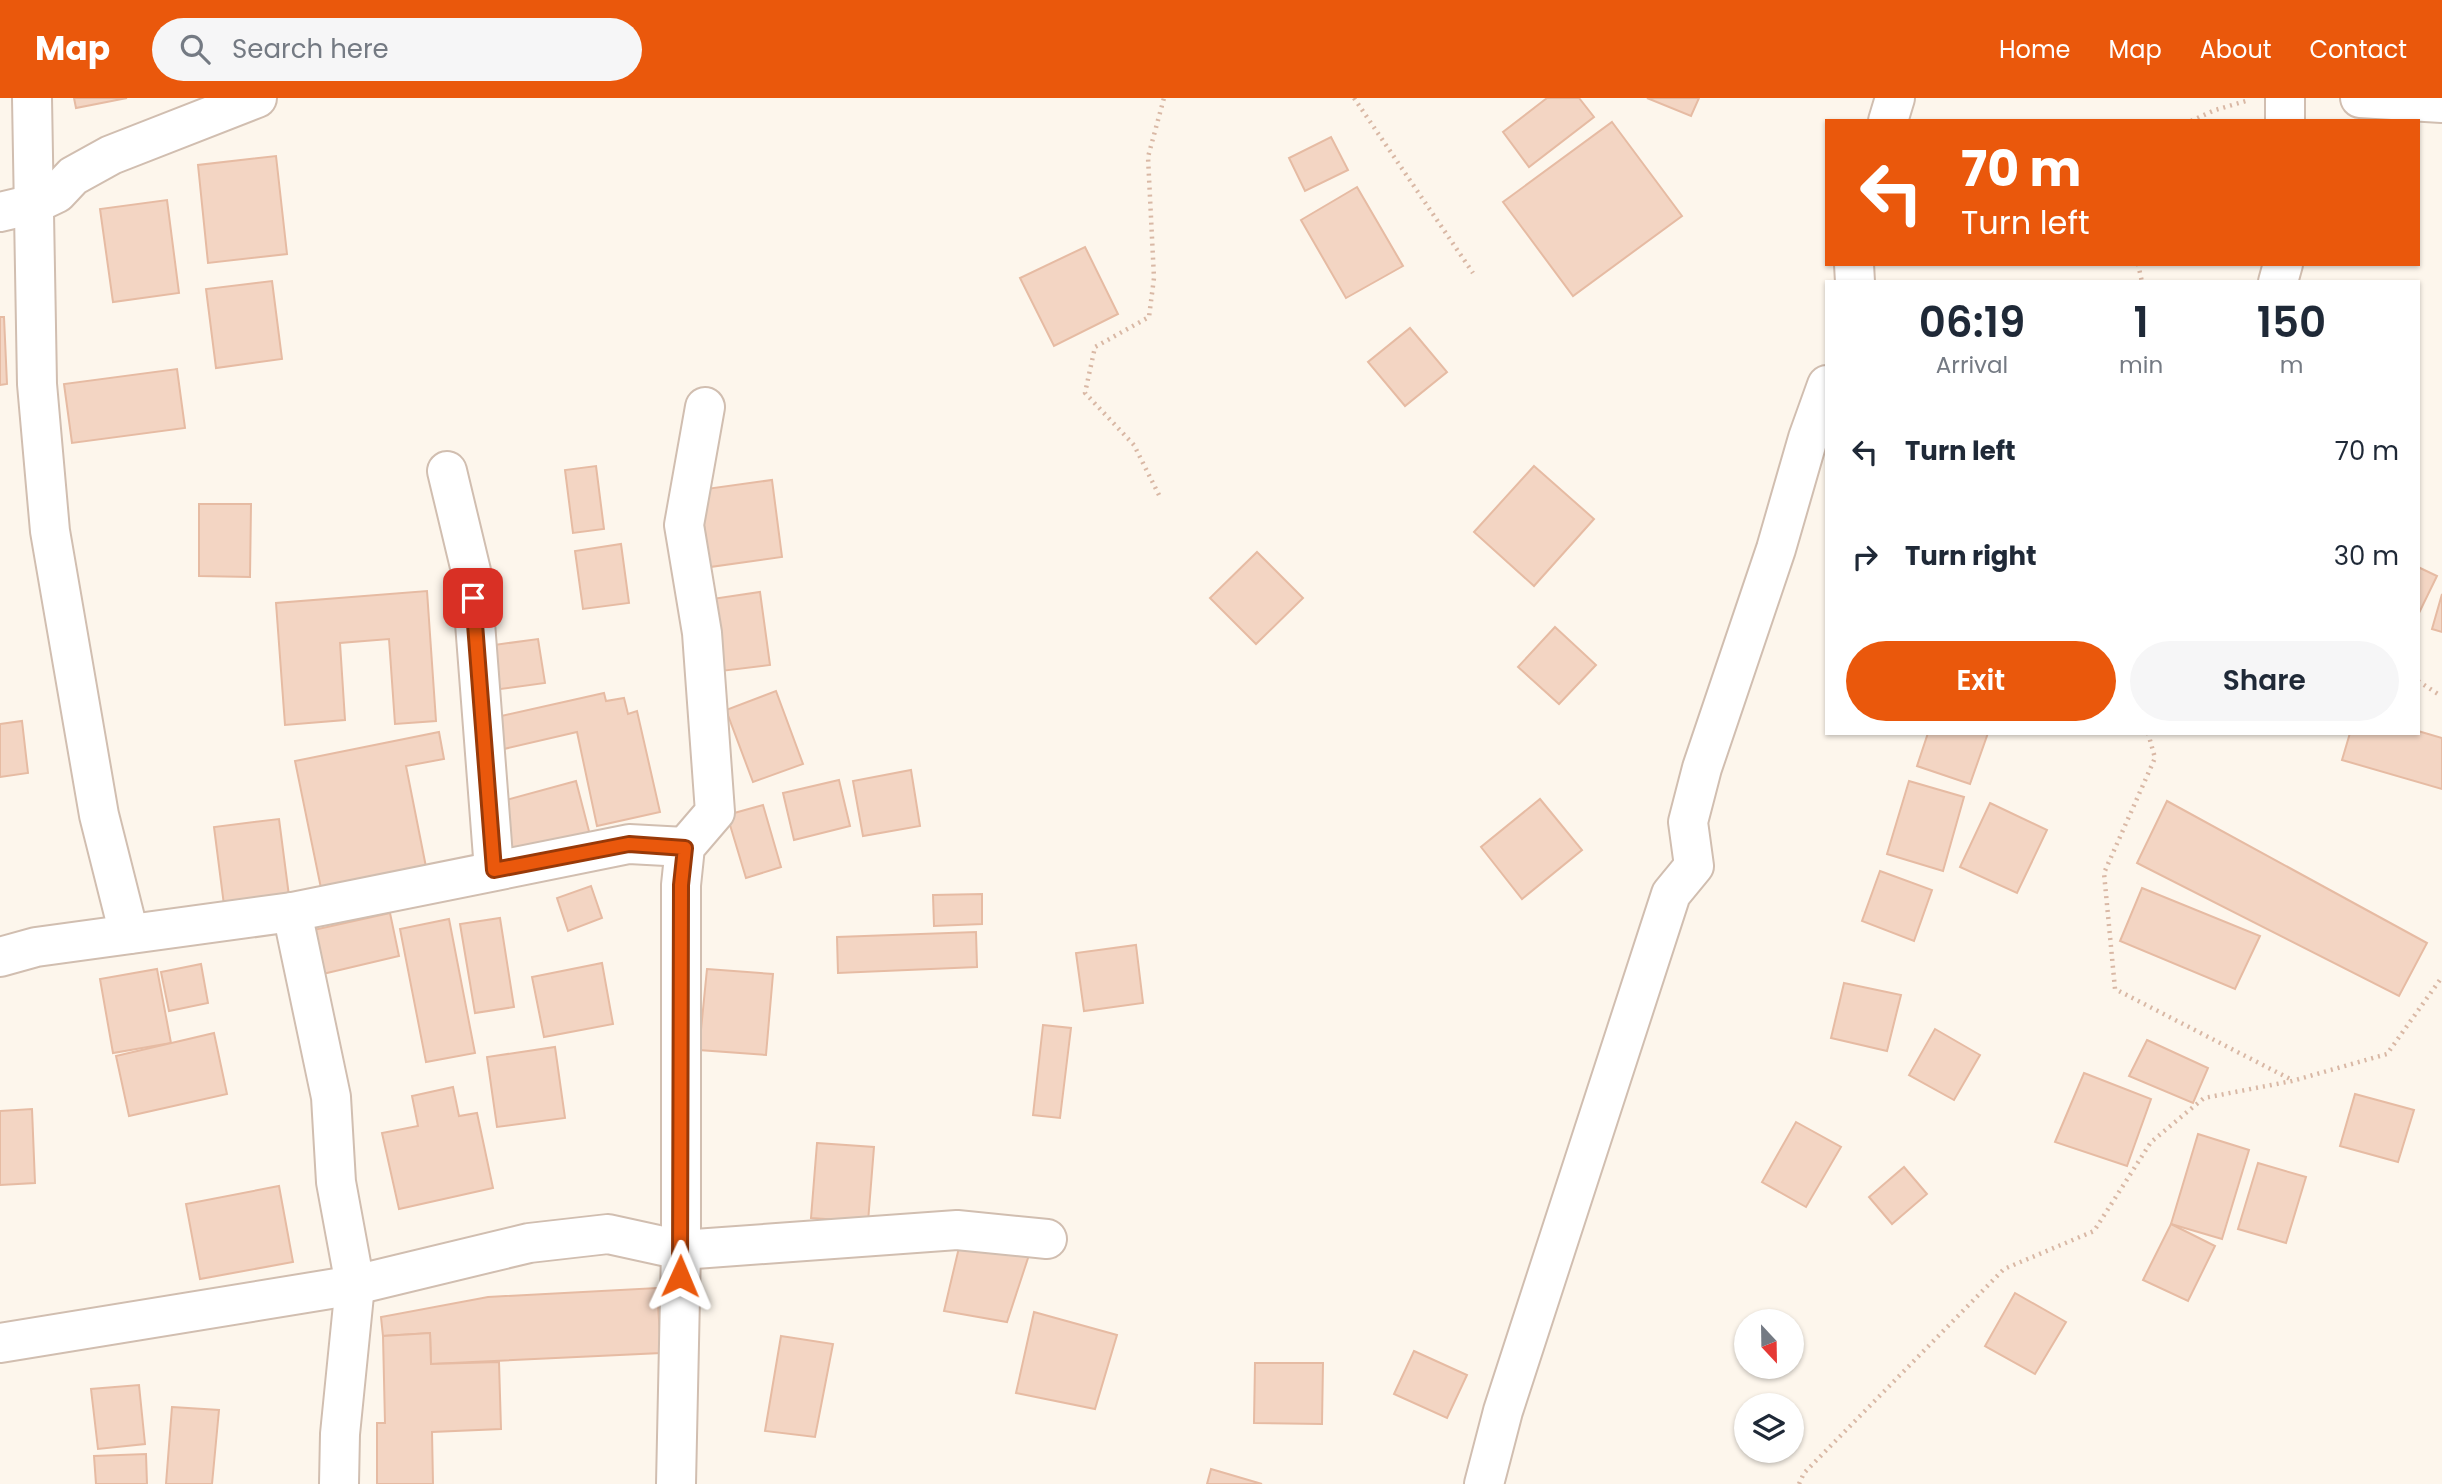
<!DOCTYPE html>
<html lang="en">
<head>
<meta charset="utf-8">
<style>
	:root { --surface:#fff; --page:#f6f6f7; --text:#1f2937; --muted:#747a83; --accent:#ea580c }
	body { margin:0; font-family:Poppins,sans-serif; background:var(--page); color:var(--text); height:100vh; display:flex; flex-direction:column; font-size:26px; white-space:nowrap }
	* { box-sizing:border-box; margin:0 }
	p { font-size:23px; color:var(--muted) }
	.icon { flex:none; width:38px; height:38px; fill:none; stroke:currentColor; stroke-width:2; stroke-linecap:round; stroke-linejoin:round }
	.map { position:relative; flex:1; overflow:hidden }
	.drawer { position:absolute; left:1825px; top:182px; width:595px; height:455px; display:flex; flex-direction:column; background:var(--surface); border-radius:0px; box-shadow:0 2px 5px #0004 }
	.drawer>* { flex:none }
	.top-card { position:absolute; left:1825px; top:21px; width:595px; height:147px; border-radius:0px; box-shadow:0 2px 5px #0004; background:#ea580c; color:#fff; overflow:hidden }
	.needle { width:46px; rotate:158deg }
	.fabs { position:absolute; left:1734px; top:1211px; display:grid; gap:14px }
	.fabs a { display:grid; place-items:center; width:70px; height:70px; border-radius:50%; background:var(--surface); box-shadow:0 2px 5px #0004; font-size:35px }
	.pin { position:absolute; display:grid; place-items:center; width:60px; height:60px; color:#fff; margin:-30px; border-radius:14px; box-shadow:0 4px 10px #0006 }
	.me { position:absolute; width:77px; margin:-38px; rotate:1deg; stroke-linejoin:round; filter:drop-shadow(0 0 5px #0008) }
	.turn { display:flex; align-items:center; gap:24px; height:147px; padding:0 21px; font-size:32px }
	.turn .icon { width:91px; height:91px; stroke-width:2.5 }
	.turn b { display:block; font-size:49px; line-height:60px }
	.eta { display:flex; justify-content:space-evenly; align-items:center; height:119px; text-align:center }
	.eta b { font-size:42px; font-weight:600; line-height:49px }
	.button { display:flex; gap:14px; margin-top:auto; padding:14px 21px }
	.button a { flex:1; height:80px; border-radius:42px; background:var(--accent); color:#fff; font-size:28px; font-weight:600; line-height:80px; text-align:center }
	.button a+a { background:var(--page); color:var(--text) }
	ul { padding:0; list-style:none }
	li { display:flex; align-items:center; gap:21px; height:105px; padding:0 21px }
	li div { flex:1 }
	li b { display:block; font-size:26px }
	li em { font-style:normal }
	header { display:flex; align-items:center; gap:42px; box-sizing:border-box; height:98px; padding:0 35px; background:var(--accent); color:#fff }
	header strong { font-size:33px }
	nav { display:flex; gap:38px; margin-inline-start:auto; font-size:24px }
	.search { width:490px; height:63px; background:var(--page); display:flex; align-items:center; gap:18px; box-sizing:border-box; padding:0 24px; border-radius:38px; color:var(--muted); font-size:26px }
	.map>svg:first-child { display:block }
	.building { fill:#f3d5c3; stroke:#e6bba3; stroke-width:2 }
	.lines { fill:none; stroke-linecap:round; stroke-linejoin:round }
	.minor-casing { stroke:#d1beb0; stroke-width:42 }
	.path { stroke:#d9b8a5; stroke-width:4.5; stroke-dasharray:2 5; stroke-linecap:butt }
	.minor { stroke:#fff; stroke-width:38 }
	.route-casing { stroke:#983908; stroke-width:18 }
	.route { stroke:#ea580c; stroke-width:12 }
</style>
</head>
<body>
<header>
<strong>Map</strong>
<div class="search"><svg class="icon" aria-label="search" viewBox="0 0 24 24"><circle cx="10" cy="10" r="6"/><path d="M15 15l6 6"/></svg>Search here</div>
<nav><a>Home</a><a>Map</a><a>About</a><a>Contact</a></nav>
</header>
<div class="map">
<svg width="2442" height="1386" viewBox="0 0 2442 1386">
	<rect width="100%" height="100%" fill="#fdf6ec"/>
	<g class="building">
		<path d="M74 0H127L76 10Z"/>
		<path d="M1547 0H1579L1594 19 1529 69 1503 34Z"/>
		<path d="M1647 0H1699L1691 18Z"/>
		<path d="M1612 24 1682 118 1573 198 1503 104Z"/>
		<path d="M1331 39 1348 72 1305 93 1289 60Z"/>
		<path d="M276 58 287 156 208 165 198 67Z"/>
		<path d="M1357 89 1403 168 1346 200 1301 122Z"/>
		<path d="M167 102 179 195 113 204 100 111Z"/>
		<path d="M1085 149 1118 216 1054 248 1020 180Z"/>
		<path d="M272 183 282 261 216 270 206 191Z"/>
		<path d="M0 219H4L7 286 0 287Z"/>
		<path d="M1410 230 1447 274 1405 308 1368 264Z"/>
		<path d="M177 271 185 330 72 345 64 286Z"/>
		<path d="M596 368 604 431 573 435 565 372Z"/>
		<path d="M1534 368 1594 421 1534 488 1474 434Z"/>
		<path d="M772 382 782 459 710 469 699 392Z"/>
		<path d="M199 406H251L250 479 199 478Z"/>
		<path d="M621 446 629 505 583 511 575 453Z"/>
		<path d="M1257 454 1303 500 1256 546 1210 500Z"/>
		<path d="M2418 469 2437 478 2418 517Z"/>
		<path d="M427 493 436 623 395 626 389 541 340 545 345 622 285 627 276 505Z"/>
		<path d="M760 494 770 567 721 573 712 501Z"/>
		<path d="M2442 496V534L2432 531Z"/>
		<path d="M1555 529 1596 567 1559 606 1518 569Z"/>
		<path d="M538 541 545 585 493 592 487 548Z"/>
		<path d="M776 593 803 666 753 684 726 612Z"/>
		<path d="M604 595 606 603 624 600 628 616 637 613 660 714 597 728 577 634 504 651 497 619Z"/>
		<path d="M22 623 28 675 0 679V626Z"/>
		<path d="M2418 633 2442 640V691L2342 662 2350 635H2418Z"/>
		<path d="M439 634 444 661 406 668 428 779 323 800 295 663Z"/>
		<path d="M1928 635H1988L1970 686 1917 668Z"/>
		<path d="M911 672 920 728 863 738 853 683Z"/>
		<path d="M839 682 850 728 794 742 783 695Z"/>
		<path d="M576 683 591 741 510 763 495 705Z"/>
		<path d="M1909 683 1964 699 1943 773 1887 756Z"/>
		<path d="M1540 701 1582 752 1522 801 1481 749Z"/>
		<path d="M2167 703 2427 845 2399 898 2137 765Z"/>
		<path d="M1990 705 2047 732 2017 795 1960 769Z"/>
		<path d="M763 707 781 769 746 780 727 717Z"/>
		<path d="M279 721 289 798 224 807 214 729Z"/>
		<path d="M1880 773 1932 792 1914 843 1862 823Z"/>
		<path d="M591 788 602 820 568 833 557 800Z"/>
		<path d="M2142 790 2260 838 2235 891 2120 843Z"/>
		<path d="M982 796V826L934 828 933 797Z"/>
		<path d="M390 815 399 858 310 879 300 835Z"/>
		<path d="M500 820 514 909 475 915 460 826Z"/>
		<path d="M449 821 475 955 426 964 400 831Z"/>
		<path d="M976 834 977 869 838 875 837 839Z"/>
		<path d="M1136 847 1143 905 1084 913 1076 855Z"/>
		<path d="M602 865 613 926 544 939 532 879Z"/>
		<path d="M201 866 208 905 169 913 161 874Z"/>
		<path d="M157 871 171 945 113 955 100 881Z"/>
		<path d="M707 871 773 876 766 957 699 952Z"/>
		<path d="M1844 885 1901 897 1887 953 1831 940Z"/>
		<path d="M1043 927 1071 930 1060 1020 1033 1017Z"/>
		<path d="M1935 931 1980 957 1954 1002 1909 977Z"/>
		<path d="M214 935 227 996 129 1018 116 958Z"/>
		<path d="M2147 942 2208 970 2193 1005 2129 978Z"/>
		<path d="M555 949 565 1020 497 1029 487 959Z"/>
		<path d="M2084 975 2151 1001 2127 1068 2055 1044Z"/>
		<path d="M453 989 459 1018 477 1015 493 1090 399 1111 382 1035 418 1028 412 998Z"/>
		<path d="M2355 996 2414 1012 2398 1064 2340 1048Z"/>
		<path d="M32 1011 35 1085 0 1087V1013Z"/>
		<path d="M1796 1024 1841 1049 1806 1109 1762 1084Z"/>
		<path d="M2198 1036 2249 1052 2222 1141 2171 1126Z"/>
		<path d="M817 1045 874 1049 868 1124 811 1120Z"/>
		<path d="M2258 1065 2306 1079 2286 1145 2238 1131Z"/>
		<path d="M1904 1069 1927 1096 1892 1126 1869 1099Z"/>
		<path d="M279 1088 293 1164 200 1181 186 1106Z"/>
		<path d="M2171 1126 2215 1148 2188 1203 2143 1182Z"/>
		<path d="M961 1141 1029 1157 1007 1224 944 1213Z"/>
		<path d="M657 1190 661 1255 431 1266 430 1235 383 1238 381 1219 488 1199Z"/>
		<path d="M2015 1195 2066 1224 2035 1276 1985 1248Z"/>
		<path d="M1034 1214 1117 1237 1095 1311 1016 1295Z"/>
		<path d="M430 1235 431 1266 499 1264 501 1331 432 1334 433 1386H377V1325H385L383 1238Z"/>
		<path d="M781 1238 833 1246 815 1339 765 1333Z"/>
		<path d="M1414 1253 1467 1277 1447 1320 1394 1296Z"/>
		<path d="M1255 1265H1323L1322 1326 1254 1325Z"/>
		<path d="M139 1287 145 1346 98 1351 91 1291Z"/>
		<path d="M172 1309 219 1312 212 1386H166Z"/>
		<path d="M146 1356 147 1386H96L94 1358Z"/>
		<path d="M1211 1371 1262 1386H1207Z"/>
	</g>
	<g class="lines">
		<g class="minor-casing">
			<g id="minor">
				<path d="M32 0 37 286 50 433 99 717 129 836"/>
				<path d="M2285 0V23"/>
				<path d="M2360 0 2442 5"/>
				<path d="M1888 23 1895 0"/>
				<path d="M0 114 34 106 57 95 73 78 111 57 257 0"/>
				<path d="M1854 166 1855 184"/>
				<path d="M2278 184 2283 166"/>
				<path d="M447 373 471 473 494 772"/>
				<path d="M292 814 331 999 336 1084 355 1187 340 1336 339 1386"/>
				<path d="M0 859 36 849 292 814 629 746 685 749"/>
				<path d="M0 1245 355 1187 529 1145 608 1136 681 1152 957 1132 1047 1141"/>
				<path d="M676 1386 681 1152V787L685 749 715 714 702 535 684 427 705 309"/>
				<path d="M1484 1386 1503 1313 1671 796 1694 768 1688 724 1702 670 1776 451 1808 340 1827 287"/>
			</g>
		</g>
		<g class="path">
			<path d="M1354 0 1473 175"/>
			<path d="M2191 23 2215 12 2246 3"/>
			<path d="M2138 166 2142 184"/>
			<path d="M1159 397 1134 347 1085 295 1095 249 1149 219 1154 180 1148 59 1164 0"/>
			<path d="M2418 583 2438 596 2442 595"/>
			<path d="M2148 635 2155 660 2104 775 2115 891 2292 982"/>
			<path d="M1799 1386 1804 1375 2004 1171 2094 1133 2151 1044 2204 1000 2292 983 2387 956 2442 879"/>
		</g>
		<use href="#minor" class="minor"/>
	</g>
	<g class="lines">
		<g class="route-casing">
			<path id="route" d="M473 500 494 772 629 746 685 750 681 787 680 1178"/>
		</g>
		<use href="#route" class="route"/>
	</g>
</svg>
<div class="fabs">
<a><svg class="needle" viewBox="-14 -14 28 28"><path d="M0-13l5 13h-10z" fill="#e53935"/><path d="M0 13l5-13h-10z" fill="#747a83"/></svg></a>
<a><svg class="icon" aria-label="layers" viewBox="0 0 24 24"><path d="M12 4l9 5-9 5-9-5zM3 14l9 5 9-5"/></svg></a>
</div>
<div class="pin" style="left:473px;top:500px;background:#d93025"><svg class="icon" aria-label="arrive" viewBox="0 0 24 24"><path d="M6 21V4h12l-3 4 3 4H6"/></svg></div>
<svg class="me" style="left:680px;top:1178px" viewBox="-20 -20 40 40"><path d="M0-17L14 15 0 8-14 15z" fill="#ea580c" stroke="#fff" stroke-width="4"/></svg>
<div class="top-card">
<div class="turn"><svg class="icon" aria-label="left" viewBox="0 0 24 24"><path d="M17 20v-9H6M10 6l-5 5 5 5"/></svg><div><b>70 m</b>Turn left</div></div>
</div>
<section class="drawer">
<div class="eta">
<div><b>06:19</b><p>Arrival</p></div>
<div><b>1</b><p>min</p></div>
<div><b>150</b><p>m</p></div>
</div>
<ul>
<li><svg class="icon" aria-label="left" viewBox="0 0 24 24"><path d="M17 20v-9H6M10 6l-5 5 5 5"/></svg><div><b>Turn left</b></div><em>70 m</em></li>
<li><svg class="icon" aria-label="right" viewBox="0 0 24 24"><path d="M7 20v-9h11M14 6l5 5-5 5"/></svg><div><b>Turn right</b></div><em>30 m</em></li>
</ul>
<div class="button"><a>Exit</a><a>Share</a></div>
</section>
</div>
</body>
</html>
